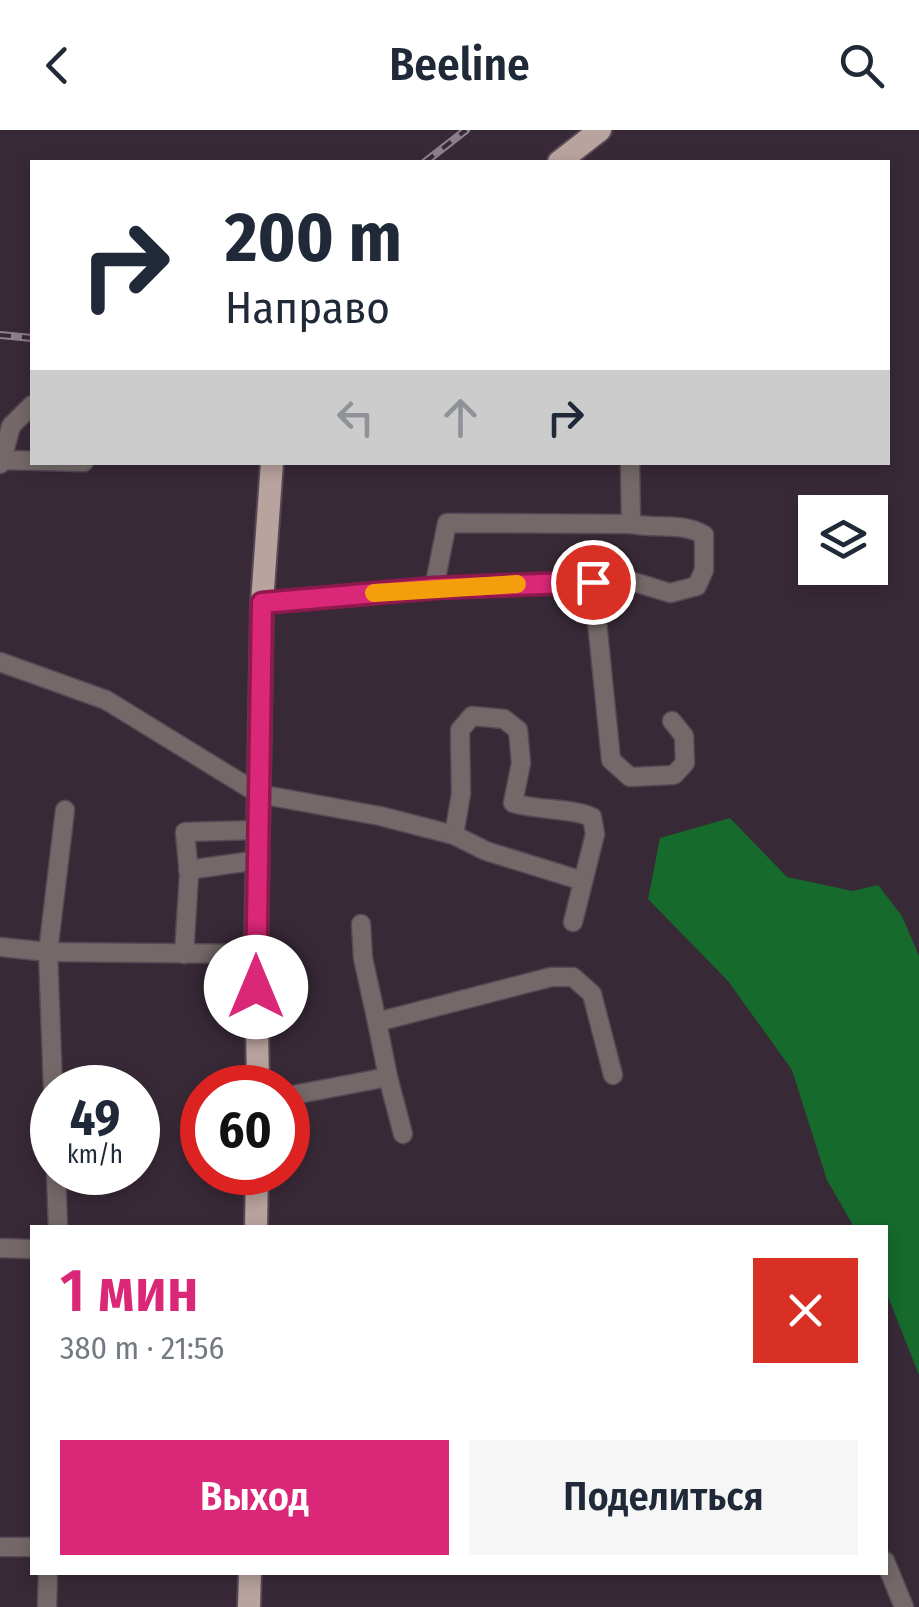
<!DOCTYPE html>
<html lang="ru">
<head>
<meta charset="utf-8">
<style>
	:root { --surface:#fff; --page:#f6f6f7; --text:#1f2937; --muted:#747a83; --accent:#db2777 }
	body { margin:0; font-family:"Fira Sans Condensed",sans-serif; background:var(--page); color:var(--text); height:100vh; display:flex; flex-direction:column; font-size:38px; white-space:nowrap }
	* { box-sizing:border-box; margin:0 }
	p { font-size:32px; color:var(--muted) }
	.icon { flex:none; width:55px; height:55px; fill:none; stroke:currentColor; stroke-width:2; stroke-linecap:round; stroke-linejoin:round }
	.map { position:relative; flex:1; overflow:hidden }
	.details { position:absolute; left:30px; top:1095px; width:858px; height:350px; display:flex; flex-direction:column; background:var(--surface); border-radius:0px; box-shadow:0 5px 15px #0003 }
	.details>* { flex:none }
	.hud { position:absolute; left:30px; top:30px; width:860px; height:305px; border-radius:0px; box-shadow:0 5px 15px #0003; background:#fff; color:var(--text); overflow:hidden }
	.tools { position:absolute; left:798px; top:365px; display:grid; gap:20px }
	.tools a { display:grid; place-items:center; width:90px; height:90px; border-radius:0px; background:var(--surface); box-shadow:0 5px 15px #0003; font-size:50px }
	.speed { position:absolute; left:30px; top:935px; display:flex; gap:20px; font-size:50px; font-weight:700; text-align:center }
	.speed>* { display:grid; place-content:center; width:130px; height:130px; border-radius:50%; background:var(--surface); box-shadow:0 5px 15px #0003; line-height:1 }
	.speed small { font-size:25px; font-weight:400 }
	.speed .limit { border:15px solid #d22; background:#fff; color:#111 }
	.pin { position:absolute; display:grid; place-items:center; width:85px; height:85px; color:#fff; margin:-42px; border:5px solid #fff; border-radius:50%; box-shadow:0 2px 10px #0007 }
	.me { position:absolute; width:110px; margin:-55px; rotate:0deg; stroke-linejoin:round; filter:drop-shadow(0 0 8px #0008) }
	.turn { display:flex; align-items:center; gap:35px; height:210px; padding:0 30px; font-size:45px }
	.turn .icon { width:130px; height:130px; stroke-width:2.5 }
	.turn b { display:block; font-size:70px; line-height:85px }
	.lanes { display:flex; align-items:center; height:95px; padding:0 30px; background:#0003; justify-content:center; gap:50px; direction:ltr }
	.lanes .off { opacity:.35 }
	.round { display:grid; place-items:center; flex:none; width:105px; height:105px; border-radius:0px; background:var(--page) }
	.headline { display:flex; align-items:center; justify-content:space-between; height:170px; padding:0 30px }
	h1 { font-size:60px; font-weight:600; line-height:75px; color:var(--accent) }
	.primary-button { display:flex; gap:20px; margin-top:auto; padding:20px 30px }
	.primary-button a { flex:1; height:115px; border-radius:0px; background:var(--accent); color:#fff; font-size:40px; font-weight:600; line-height:115px; text-align:center }
	.primary-button a+a { background:var(--page); color:var(--text) }
	header { display:flex; justify-content:space-between; align-items:center; height:130px; padding:0 30px; background:var(--surface); font-size:45px; font-weight:600 }
	.map>svg:first-child { display:block }
	.forest { fill:#156a2c }
	.lines { fill:none; stroke-linecap:round; stroke-linejoin:round }
	.minor-casing { stroke:#564855; stroke-width:21 }
	.major-casing { stroke:#564855; stroke-width:26 }
	.minor { stroke:#746968; stroke-width:18 }
	.major { stroke:#b9a39f; stroke-width:22 }
	.rail-casing { stroke:#8c808b; stroke-width:8 }
	.rail { stroke:#382937; stroke-width:4; stroke-dasharray:11; stroke-linecap:butt }
	.route-casing { stroke:#8e194d; stroke-width:25 }
	.route { stroke:#db2777; stroke-width:18 }
	.slow { stroke:#f59e0b; stroke-width:18 }
</style>
</head>
<body>
<header><svg class="icon" aria-label="back" viewBox="0 0 24 24"><path d="M15 5l-7 7 7 7"/></svg>Beeline<svg class="icon" aria-label="search" viewBox="0 0 24 24"><circle cx="10" cy="10" r="6"/><path d="M15 15l6 6"/></svg></header>
<div class="map">
<svg width="919" height="1477" viewBox="0 0 919 1477">
	<rect width="100%" height="100%" fill="#382937"/>
	<path class="forest" d="M730 688 787 747 853 761 878 755 902 786 919 826V1245L885 1159V1098L854 1097 827 1050 792 940 728 851 648 769 660 708Z"/>
	<g class="lines">
		<g class="minor-casing">
			<g id="minor">
				<path d="M2 330 11 296 32 275"/>
				<path d="M0 334 2 330 84 332"/>
				<path d="M593 452 611 630 630 647 674 645 685 633 684 606 672 591"/>
				<path d="M434 458 631 451 670 463 697 456 704 440V405C683 392 655 399 631 394L630 332"/>
				<path d="M262 473 434 458 447 393 631 394"/>
				<path d="M0 532 106 570 259 664 380 686 454 705 461 664 460 600 472 586 504 589 518 600 521 633 513 673C539 681 567 677 592 687L595 704 573 792"/>
				<path d="M454 705 486 721 583 751"/>
				<path d="M188 740 258 730"/>
				<path d="M361 794 363 828 377 892"/>
				<path d="M0 817 48 822 256 824"/>
				<path d="M184 824 189 745 185 702 258 700"/>
				<path d="M388 947 403 1004"/>
				<path d="M53 958 48 822 65 680"/>
				<path d="M288 966 388 947 377 892 551 847H573L592 864 613 945"/>
				<path d="M56 1042 58 1098"/>
				<path d="M0 1118 32 1119"/>
				<path d="M0 1417H32"/>
				<path d="M885 1431 904 1477"/>
				<path d="M47 1477 48 1442"/>
			</g>
		</g>
		<g class="major-casing">
			<g id="major">
				<path d="M559 32 600 0"/>
				<path d="M258 958 256 824 262 473 272 332"/>
				<path d="M256 1098 257 1042"/>
				<path d="M249 1477 250 1442"/>
			</g>
		</g>
		<use href="#minor" class="minor"/>
		<use href="#major" class="major"/>
		<g class="rail-casing">
			<g id="rail">
				<path d="M425 32 466 0"/>
				<path d="M0 205 32 208"/>
			</g>
		</g>
		<use href="#rail" class="rail"/>
	</g>
	<g class="lines">
		<g class="route-casing">
			<path id="route" d="M256 857 262 473 434 458 593 452"/>
		</g>
		<use href="#route" class="route"/>
		<path class="slow" d="M374 463 517 454"/>
	</g>
</svg>
<div class="tools">
<a><svg class="icon" aria-label="layers" viewBox="0 0 24 24"><path d="M12 4l9 5-9 5-9-5zM3 14l9 5 9-5"/></svg></a>
</div>
<div class="speed"><div>49<small>km/h</small></div><div class="limit">60</div></div>
<div class="pin" style="left:593px;top:452px;background:#d93025"><svg class="icon" aria-label="arrive" viewBox="0 0 24 24"><path d="M6 21V4h12l-3 4 3 4H6"/></svg></div>
<svg class="me" style="left:256px;top:857px" viewBox="-20 -20 40 40"><circle r="19" fill="#fff"/><path d="M0-13L10 11 0 6-10 11z" fill="#db2777"/></svg>
<div class="hud">
<div class="turn"><svg class="icon" aria-label="right" viewBox="0 0 24 24"><path d="M7 20v-9h11M14 6l5 5-5 5"/></svg><div><b>200 m</b>Направо</div></div>
<div class="lanes"><svg class="icon off" aria-label="left" viewBox="0 0 24 24"><path d="M17 20v-9H6M10 6l-5 5 5 5"/></svg><svg class="icon off" aria-label="ahead" viewBox="0 0 24 24"><path d="M12 20V5M6 11l6-6 6 6"/></svg><svg class="icon" aria-label="right" viewBox="0 0 24 24"><path d="M7 20v-9h11M14 6l5 5-5 5"/></svg></div>
</div>
<section class="details">
<div class="headline"><div><h1>1 мин</h1><p>380 m · 21:56</p></div><a class="round" style="background:#d93025;color:#fff"><svg class="icon" aria-label="close" viewBox="0 0 24 24"><path d="M6 6l12 12M18 6L6 18"/></svg></a></div>
<div class="primary-button"><a>Выход</a><a>Поделиться</a></div>
</section>
</div>
</body>
</html>
